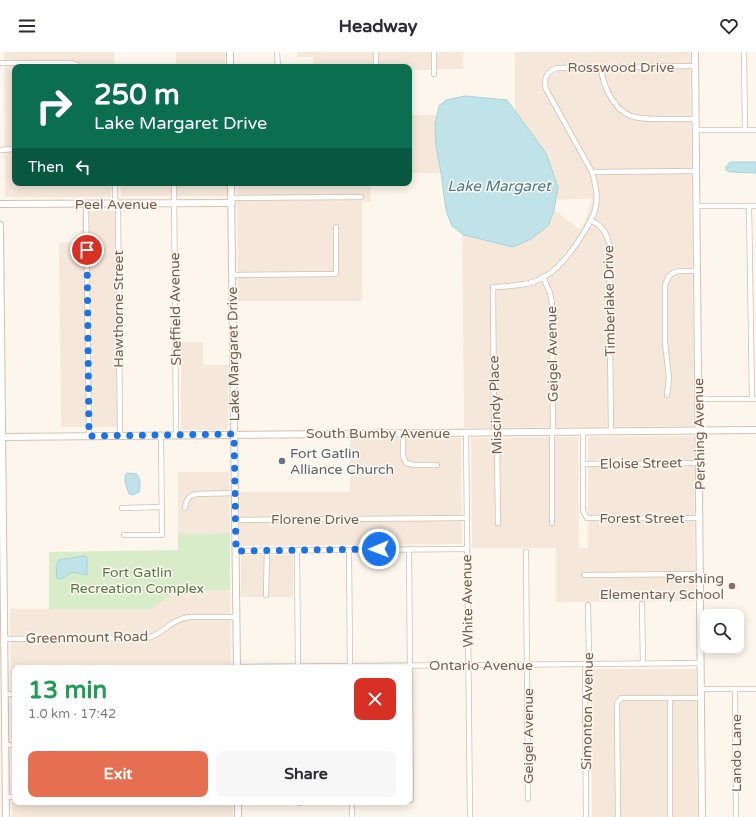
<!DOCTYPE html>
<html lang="en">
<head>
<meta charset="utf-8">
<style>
	:root { --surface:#fff; --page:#f7f7f7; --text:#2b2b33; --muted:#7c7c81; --accent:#e76f51 }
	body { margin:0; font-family:"Varela Round",sans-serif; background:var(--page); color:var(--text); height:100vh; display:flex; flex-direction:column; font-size:15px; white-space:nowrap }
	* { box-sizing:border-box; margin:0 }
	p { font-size:13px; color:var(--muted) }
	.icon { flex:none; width:22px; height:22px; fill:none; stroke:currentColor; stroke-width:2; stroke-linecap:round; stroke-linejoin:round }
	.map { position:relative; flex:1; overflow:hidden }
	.sheet { position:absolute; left:12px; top:613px; width:400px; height:140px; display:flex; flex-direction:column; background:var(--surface); border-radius:8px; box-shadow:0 2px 10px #0003 }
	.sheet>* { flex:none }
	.top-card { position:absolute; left:12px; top:12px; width:400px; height:122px; border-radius:8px; box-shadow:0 2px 10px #0003; background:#0b6e4f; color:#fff; overflow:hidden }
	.fabs { position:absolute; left:700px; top:557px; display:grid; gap:8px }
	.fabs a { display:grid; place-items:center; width:44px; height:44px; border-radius:8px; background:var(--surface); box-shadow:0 2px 10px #0003; font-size:20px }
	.pin { position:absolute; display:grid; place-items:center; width:34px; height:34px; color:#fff; margin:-17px; border:2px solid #fff; border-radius:50%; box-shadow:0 1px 4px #0007 }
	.me { position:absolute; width:44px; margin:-22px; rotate:269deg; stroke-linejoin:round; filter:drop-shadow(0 0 3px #0008) }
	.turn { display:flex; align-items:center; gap:14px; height:84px; padding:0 16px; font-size:18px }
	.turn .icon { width:52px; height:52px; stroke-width:2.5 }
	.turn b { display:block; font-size:28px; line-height:34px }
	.then { display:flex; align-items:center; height:38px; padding:0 16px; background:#0003; gap:8px; font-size:15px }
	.round { display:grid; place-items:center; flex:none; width:42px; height:42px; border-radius:8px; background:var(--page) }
	.headline { display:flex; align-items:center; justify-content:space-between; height:68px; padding:0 16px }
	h1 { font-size:24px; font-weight:800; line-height:30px; color:#1e9e55 }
	.cta { display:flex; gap:8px; margin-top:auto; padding:8px 16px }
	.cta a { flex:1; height:46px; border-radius:8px; background:var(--accent); color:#fff; font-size:16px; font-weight:800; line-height:46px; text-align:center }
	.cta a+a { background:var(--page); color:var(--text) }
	header { display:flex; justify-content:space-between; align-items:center; height:52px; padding:0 16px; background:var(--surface); font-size:18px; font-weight:800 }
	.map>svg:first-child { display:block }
	.residential { fill:#f5e8da; fill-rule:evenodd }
	.green { fill:#d8ecc9 }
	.water { fill:#bfe3e8; stroke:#a5d3da }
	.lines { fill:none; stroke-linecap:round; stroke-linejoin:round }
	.street-casing { stroke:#d1beb0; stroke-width:6 }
	.secondary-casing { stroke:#d6c0b0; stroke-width:8 }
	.street { stroke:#fff; stroke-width:4.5 }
	.secondary { stroke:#fff; stroke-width:6 }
	.route { stroke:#1a73e8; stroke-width:7; stroke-dasharray:0 12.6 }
	.worship-dot { fill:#6b7280; stroke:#fffaf3; stroke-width:1.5 }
	.education-dot { fill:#8d6e63; stroke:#fffaf3; stroke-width:1.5 }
	.labels { text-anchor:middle; stroke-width:3; stroke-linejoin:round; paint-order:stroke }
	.street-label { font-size:14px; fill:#7a5c4d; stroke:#fffaf3 }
	.worship-label { font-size:14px; fill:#5b616d; stroke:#fffaf3; text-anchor:start }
	.park-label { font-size:14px; fill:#537a41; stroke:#fffaf3 }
	.education-label { font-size:14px; fill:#785e54; stroke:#fffaf3; text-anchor:end }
	.water-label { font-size:15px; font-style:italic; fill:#437c86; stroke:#fffaf3 }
</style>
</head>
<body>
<header><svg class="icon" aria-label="menu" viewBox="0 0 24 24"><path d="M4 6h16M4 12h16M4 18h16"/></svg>Headway<svg class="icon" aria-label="heart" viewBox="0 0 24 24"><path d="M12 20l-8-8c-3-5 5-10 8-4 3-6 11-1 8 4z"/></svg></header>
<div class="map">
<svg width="756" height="765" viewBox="0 0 756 765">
	<rect width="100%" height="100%" fill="#fdf6ec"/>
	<g class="residential">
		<path d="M4 0H114V15H15V131H111V145H5Z"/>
		<rect x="176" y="0" width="49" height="15"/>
		<path d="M297 0H463V17L409 18V15H313V5H297Z"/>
		<path d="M515 0H690L694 374 464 376 462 149 515 148ZM592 147 586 167 580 178 542 148Z"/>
		<rect x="409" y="63" width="54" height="58"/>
		<rect x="121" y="131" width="106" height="13"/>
		<path d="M237 131H370L371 150H362V249H238Z"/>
		<path d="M82 159H115L117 375H61L59 191 82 190Z"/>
		<path d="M181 290H203V313H228V378H181Z"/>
		<path d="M694 384 695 549 556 550V496H472L471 386 578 385 579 496H588V385Z"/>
		<path d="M350 386H461L462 492 240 494V440H350Z"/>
		<path d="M178 420H229L230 481 178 482Z"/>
		<rect x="241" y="503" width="52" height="42"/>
		<path d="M178 538H230L231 616H15V750H233V765H12L10 557H150Z"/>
		<path d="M590 617H696L697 765H592Z"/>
	</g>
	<path class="green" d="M230 481V538H178L151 557H49V500L178 498V482Z"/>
	<g class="water">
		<path d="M465 44 507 48 546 101 558 135 554 158 548 174 531 187 513 195 464 183 452 174 446 158 441 121 436 94 435 73 439 54 446 48Z"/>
		<path d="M730 110H756V121L730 120 726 118V115Z"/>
		<path d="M127 421 137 422C140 427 141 433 139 440L133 443 129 442 125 430V424Z"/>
		<path d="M84 504 87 506V523L73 520 61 527 57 526 56 515 59 508Z"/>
	</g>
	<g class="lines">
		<g class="street-casing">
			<g id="street">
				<path d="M277 0 278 15"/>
				<path d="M376 0V15"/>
				<path d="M434 0V22"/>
				<path d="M744 0 745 78"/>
				<path d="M0 11H69L75 12 80 15"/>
				<path d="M601 15C602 25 604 33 609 42 622 67 636 67 661 67 673 67 684 67 696 67"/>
				<path d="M696 78H756"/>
				<path d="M0 98 15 97"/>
				<path d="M592 120 696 119"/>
				<path d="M115 131V146L118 157 120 384"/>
				<path d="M174 131 176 383"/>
				<path d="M232 146 361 145"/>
				<path d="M86 152 89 384"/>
				<path d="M697 154H756"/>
				<path d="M749 154 752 347"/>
				<path d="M591 168C601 174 606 179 609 191L611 379"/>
				<path d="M232 223 336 222V175"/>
				<path d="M543 225 550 241 552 251 553 374 552 386V471"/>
				<path d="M667 343 669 326 665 291V233L669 224 673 221 679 219H698"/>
				<path d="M699 347H756"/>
				<path d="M583 380V459L587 466H700"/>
				<path d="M466 381 470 765"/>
				<path d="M403 382V404L406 411 414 413H437"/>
				<path d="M583 412 700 411"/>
				<path d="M122 456 162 455"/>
				<path d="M185 456C186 448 188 444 196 442L235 441"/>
				<path d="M235 468 467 466"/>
				<path d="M498 471 497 387 494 374 493 235C510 234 529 234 544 225 551 221 558 215 563 209 573 198 595 167 596 153 598 142 595 131 592 120L546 37C543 27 547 19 557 16L695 14"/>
				<path d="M124 483H162L161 383"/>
				<path d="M409 497 411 748"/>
				<path d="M297 498 298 616"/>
				<path d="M349 498 350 616"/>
				<path d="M236 499 467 497"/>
				<path d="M526 500 528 747"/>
				<path d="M584 523 701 522"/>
				<path d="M266 543 267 498"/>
				<path d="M642 552 643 612"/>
				<path d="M4 587 147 586C162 583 170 568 189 565H236"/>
				<path d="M237 615 701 611"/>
				<path d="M701 637H756"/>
				<path d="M735 637 736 765"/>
				<path d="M5 642H15"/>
				<path d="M670 646V765"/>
				<path d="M5 693H15"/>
				<path d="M6 745H15"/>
				<path d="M299 750V751"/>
				<path d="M352 750V765"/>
				<path d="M586 765 585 618 589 608 588 553"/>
				<path d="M618 765 617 651 621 646H701"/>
			</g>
		</g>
		<g class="secondary-casing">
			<g id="secondary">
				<path d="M230 0V15"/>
				<path d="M695 0 702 765"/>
				<path d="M231 131 237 616"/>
				<path d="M0 152 232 151"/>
				<path d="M0 173 6 765"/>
				<path d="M0 385 756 378"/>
				<path d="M238 750V765"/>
			</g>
		</g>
		<use href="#street" class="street"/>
		<use href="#secondary" class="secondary"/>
	</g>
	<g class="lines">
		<path class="route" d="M87 198 89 384 234 382 236 499 379 497"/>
	</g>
	<circle class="worship-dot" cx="282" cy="409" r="4"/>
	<circle class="education-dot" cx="732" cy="534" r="4"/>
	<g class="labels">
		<g class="street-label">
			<text x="621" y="20">Rosswood Drive</text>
			<text x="116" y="157">Peel Avenue</text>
			<text transform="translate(609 249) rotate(-91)" y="5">Timberlake Drive</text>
			<text transform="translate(118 257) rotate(-90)" y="5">Hawthorne Street</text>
			<text transform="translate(175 257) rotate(-91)" y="5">Sheffield Avenue</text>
			<text transform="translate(233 302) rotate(-91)" y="5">Lake Margaret Drive</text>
			<text transform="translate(552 302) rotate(-91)" y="5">Geigel Avenue</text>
			<text transform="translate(495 353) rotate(-92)" y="5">Miscindy Place</text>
			<text x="378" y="386">South Bumby Avenue</text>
			<text transform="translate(699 382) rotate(-91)" y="5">Pershing Avenue</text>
			<text transform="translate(641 411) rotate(-1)" y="5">Eloise Street</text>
			<text x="642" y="471">Forest Street</text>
			<text x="315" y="472">Florene Drive</text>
			<text transform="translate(467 549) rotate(-91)" y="5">White Avenue</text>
			<text transform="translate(87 585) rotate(-1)" y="5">Greenmount Road</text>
			<text x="481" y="618">Ontario Avenue</text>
			<text transform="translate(587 659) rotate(-89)" y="5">Simonton Avenue</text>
			<text transform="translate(528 684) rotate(-90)" y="5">Geigel Avenue</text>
			<text transform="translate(736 701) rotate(-90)" y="5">Lando Lane</text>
		</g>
		<g class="worship-label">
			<text x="290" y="406">Fort Gatlin<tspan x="290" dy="16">Alliance Church</tspan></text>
		</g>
		<g class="park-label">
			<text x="137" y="525">Fort Gatlin<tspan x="137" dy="16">Recreation Complex</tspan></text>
		</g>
		<g class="education-label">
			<text x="724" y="531">Pershing<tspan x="724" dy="16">Elementary School</tspan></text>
		</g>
		<g class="water-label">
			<text x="499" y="139">Lake Margaret</text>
		</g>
	</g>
</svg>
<div class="fabs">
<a><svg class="icon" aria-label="search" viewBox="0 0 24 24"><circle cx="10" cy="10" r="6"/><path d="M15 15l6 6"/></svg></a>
</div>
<div class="pin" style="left:87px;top:198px;background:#d93025"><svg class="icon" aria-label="arrive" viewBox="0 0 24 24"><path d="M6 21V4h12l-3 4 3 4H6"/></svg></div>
<svg class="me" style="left:379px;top:497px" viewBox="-20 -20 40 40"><circle r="17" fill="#1a73e8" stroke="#fff" stroke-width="3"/><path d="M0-11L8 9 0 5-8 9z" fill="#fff"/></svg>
<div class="top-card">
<div class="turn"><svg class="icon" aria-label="right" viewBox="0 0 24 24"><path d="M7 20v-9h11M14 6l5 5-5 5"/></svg><div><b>250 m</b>Lake Margaret Drive</div></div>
<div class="then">Then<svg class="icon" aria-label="left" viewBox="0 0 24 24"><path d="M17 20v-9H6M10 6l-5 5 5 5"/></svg></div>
</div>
<section class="sheet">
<div class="headline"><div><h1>13 min</h1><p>1.0 km · 17:42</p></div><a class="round" style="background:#d93025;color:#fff"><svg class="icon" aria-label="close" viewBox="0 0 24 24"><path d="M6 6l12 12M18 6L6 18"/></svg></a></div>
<div class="cta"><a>Exit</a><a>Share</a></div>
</section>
</div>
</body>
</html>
